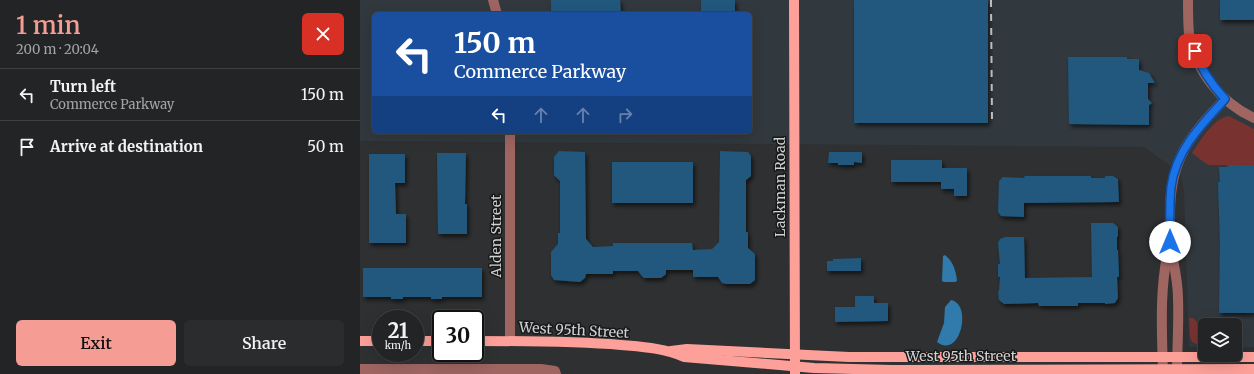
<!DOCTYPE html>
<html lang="en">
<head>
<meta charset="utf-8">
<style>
	:root { --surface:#222425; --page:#2a2c2d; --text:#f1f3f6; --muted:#a2a4a7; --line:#3f4142; --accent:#f59c95 }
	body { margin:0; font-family:Merriweather,serif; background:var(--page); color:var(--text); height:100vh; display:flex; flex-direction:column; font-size:15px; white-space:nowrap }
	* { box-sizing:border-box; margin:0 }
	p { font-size:13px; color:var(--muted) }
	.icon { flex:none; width:22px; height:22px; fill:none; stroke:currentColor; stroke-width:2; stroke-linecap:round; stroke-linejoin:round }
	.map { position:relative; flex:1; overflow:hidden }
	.drawer { display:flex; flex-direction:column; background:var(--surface); width:360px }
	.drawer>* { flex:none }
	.banner { position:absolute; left:12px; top:12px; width:380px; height:122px; border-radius:6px; box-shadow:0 4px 16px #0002,0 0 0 1px var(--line); background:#1a4fa0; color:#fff; overflow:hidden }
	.buttons { position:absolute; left:838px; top:318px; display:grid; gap:8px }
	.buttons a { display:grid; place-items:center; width:44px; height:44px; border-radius:6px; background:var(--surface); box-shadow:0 4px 16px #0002,0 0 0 1px var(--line); font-size:20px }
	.speed { position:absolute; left:12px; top:310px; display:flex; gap:8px; font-size:20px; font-weight:700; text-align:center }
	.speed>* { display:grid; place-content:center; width:52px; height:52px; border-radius:50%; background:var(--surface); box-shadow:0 4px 16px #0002,0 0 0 1px var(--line); line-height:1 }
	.speed small { font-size:10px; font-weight:400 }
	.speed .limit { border:2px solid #111; border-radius:6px; background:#fff; color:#111 }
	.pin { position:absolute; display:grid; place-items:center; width:34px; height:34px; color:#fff; margin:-17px; border-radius:8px; box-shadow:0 2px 6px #0006 }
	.me { position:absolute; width:44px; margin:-22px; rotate:0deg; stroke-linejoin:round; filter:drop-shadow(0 0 3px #0008) }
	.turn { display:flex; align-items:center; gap:14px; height:84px; padding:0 16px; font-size:18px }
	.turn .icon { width:52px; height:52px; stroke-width:2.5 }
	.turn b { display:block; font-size:28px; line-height:34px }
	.lanes { display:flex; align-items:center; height:38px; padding:0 16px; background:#0003; justify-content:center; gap:20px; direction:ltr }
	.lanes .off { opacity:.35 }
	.round { display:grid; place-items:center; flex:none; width:42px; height:42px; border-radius:6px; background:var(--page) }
	.headline { display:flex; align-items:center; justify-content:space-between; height:68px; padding:0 16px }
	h1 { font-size:24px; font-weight:600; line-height:30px; color:var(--accent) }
	.cta { display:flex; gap:8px; margin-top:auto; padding:8px 16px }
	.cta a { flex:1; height:46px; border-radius:6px; background:var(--accent); color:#111; font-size:16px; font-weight:600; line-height:46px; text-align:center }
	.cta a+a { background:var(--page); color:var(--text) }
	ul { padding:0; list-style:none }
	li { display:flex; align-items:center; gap:12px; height:52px; padding:0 16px; border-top:1px solid var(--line) }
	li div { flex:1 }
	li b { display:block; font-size:15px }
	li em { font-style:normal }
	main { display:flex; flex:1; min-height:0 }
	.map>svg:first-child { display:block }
	.built { fill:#31383e; fill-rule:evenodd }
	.green { fill:#783331 }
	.water { fill:#317bac }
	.building { fill:#20587d; filter:url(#shadow) }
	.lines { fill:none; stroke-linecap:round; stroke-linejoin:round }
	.minor { stroke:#9e6561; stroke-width:10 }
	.major { stroke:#fea09a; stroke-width:10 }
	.rail { stroke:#bcbdbe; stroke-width:2; stroke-dasharray:7 7; stroke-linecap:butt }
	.route-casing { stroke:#114b97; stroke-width:10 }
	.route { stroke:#1a73e8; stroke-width:7 }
	.labels { text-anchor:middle; stroke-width:3; stroke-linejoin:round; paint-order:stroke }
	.street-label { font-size:14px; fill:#d0d1d2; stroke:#171818 }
</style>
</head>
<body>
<main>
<section class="drawer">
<div class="headline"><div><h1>1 min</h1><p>200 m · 20:04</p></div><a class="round" style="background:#d93025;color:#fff"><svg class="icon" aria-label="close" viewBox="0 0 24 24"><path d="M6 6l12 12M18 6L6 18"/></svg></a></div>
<ul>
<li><svg class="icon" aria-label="left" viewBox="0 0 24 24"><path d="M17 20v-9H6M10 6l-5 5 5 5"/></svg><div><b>Turn left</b><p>Commerce Parkway</p></div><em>150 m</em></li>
<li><svg class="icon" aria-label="arrive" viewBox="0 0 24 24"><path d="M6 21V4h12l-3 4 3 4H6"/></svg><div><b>Arrive at destination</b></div><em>50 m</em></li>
</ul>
<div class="cta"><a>Exit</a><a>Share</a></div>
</section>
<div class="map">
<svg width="894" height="374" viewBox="0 0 894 374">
	<defs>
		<filter id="shadow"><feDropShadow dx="2" dy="3" stdDeviation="2" flood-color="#0009"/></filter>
	</defs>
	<rect width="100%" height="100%" fill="#2e3031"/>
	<path class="built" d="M0 0H894V347L875 348V325H845V347H829L824 190 820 173 784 147 0 141ZM14 14H390V132H14Z"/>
	<g class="green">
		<path d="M868 116 871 117 894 129V165H868L866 167V165H848L832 153C840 141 853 119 868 116Z"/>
		<path d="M829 318H833L845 330V345H838L832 342 830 337Z"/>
	</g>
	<g class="water">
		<path d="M585 255C593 261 596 271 597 281L595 282H584L582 281 583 256Z"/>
		<path d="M591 300C613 304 600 360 577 342L584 323 585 307Z"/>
	</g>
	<g class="building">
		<path d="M191 0H260L261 14H191Z"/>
		<rect x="341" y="0" width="34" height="14"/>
		<rect x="494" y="0" width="134" height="123"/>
		<rect x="860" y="0" width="34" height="20"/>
		<path d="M708 57H767V59H779V70L789 73 795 83H788V99L792 103 789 105V125L709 124Z"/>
		<path d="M199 151 225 152 226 239 233 247 253 246V243H332L333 250 352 249 359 242 360 151 388 152 391 156V176L386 180V232H388V248L395 254V280L390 284H366L362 283 358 277H333V270H306V274L301 278H284L281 275 278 271H253V274H226L225 278 220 282 194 280 191 275V252L198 244V233H200V181L194 175V157Z"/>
		<path d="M469 152H502V163L494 162V165H478V163H468Z"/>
		<path d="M77 153H106L105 204H107V234H78Z"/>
		<path d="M9 154H45V183H35L36 214H46V243H9Z"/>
		<path d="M531 160H582V168H607V196H594V189H581V182H531Z"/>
		<rect x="252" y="162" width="81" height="41"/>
		<path d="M868 165H894V313H859L860 243 858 182H860L859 167H868Z"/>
		<path d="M664 176H731V178H745V176H753L758 179V182L759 202 664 203V217L641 216 638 212 639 181 643 177 665 178Z"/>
		<path d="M731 223H753L757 226 758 228V236L757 237V250H758L759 277H757L758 298 755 303 745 304V303H718V306H679L678 303 644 304 639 300 638 291H639L640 277H638V264H640L638 243 640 239 645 237H664L665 278 732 277Z"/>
		<path d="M501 258V271H467V261H473V259Z"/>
		<path d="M3 268H122V297H82V299H71V297H43V299H31V297H3Z"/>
		<path d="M495 296H514V303H528V321L475 322V307H495Z"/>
	</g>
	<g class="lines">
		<g class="minor">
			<path d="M133 0 137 14"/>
			<path d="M828 0C828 11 828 23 829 34 835 70 861 103 894 118"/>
			<path d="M150 132V341"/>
			<path d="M0 369H181L195 371 196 374"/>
			<path d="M803 374C802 330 799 290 809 246"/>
			<path d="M817 374C817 349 819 323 818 298 818 279 813 262 810 244 809 234 810 223 810 213 810 159 829 137 865 99"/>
		</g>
		<g class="major">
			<path d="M434 0 435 374"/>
			<path d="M0 341H21"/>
			<path d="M55 341H81"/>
			<path d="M115 341C164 341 213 341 261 345 283 347 304 348 324 357L454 368 532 370 894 369"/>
			<path d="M311 351 327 349 489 357H894"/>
		</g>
		<path class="rail" d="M631 0 632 121"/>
	</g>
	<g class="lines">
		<g class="route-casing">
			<path id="route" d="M810 242C810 224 809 205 811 187 816 150 841 125 865 99 852 85 841 70 835 51"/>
		</g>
		<use href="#route" class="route"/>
	</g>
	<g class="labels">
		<g class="street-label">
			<text transform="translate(420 187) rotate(-90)" y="5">Lackman Road</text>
			<text transform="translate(136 236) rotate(-90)" y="5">Alden Street</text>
			<text transform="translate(214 330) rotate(3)" y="5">West 95th Street</text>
			<text x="601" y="361">West 95th Street</text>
		</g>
	</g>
</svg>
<div class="buttons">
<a><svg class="icon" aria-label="layers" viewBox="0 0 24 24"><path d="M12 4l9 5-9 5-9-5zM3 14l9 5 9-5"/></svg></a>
</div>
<div class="speed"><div>21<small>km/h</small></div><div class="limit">30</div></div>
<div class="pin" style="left:835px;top:51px;background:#d93025"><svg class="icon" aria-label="arrive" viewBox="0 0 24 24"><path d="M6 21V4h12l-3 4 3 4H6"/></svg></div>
<svg class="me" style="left:810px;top:242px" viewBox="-20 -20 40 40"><circle r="19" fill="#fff"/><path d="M0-13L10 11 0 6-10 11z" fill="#1a73e8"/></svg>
<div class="banner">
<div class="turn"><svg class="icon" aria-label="left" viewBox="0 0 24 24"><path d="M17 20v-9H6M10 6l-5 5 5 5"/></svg><div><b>150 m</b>Commerce Parkway</div></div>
<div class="lanes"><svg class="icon" aria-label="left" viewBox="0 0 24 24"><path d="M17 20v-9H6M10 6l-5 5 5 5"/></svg><svg class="icon off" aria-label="ahead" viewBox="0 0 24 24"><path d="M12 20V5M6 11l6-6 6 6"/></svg><svg class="icon off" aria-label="ahead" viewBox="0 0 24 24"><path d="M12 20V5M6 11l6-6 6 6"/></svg><svg class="icon off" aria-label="right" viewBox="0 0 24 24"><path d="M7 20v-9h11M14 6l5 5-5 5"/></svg></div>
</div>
</div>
</main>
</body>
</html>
